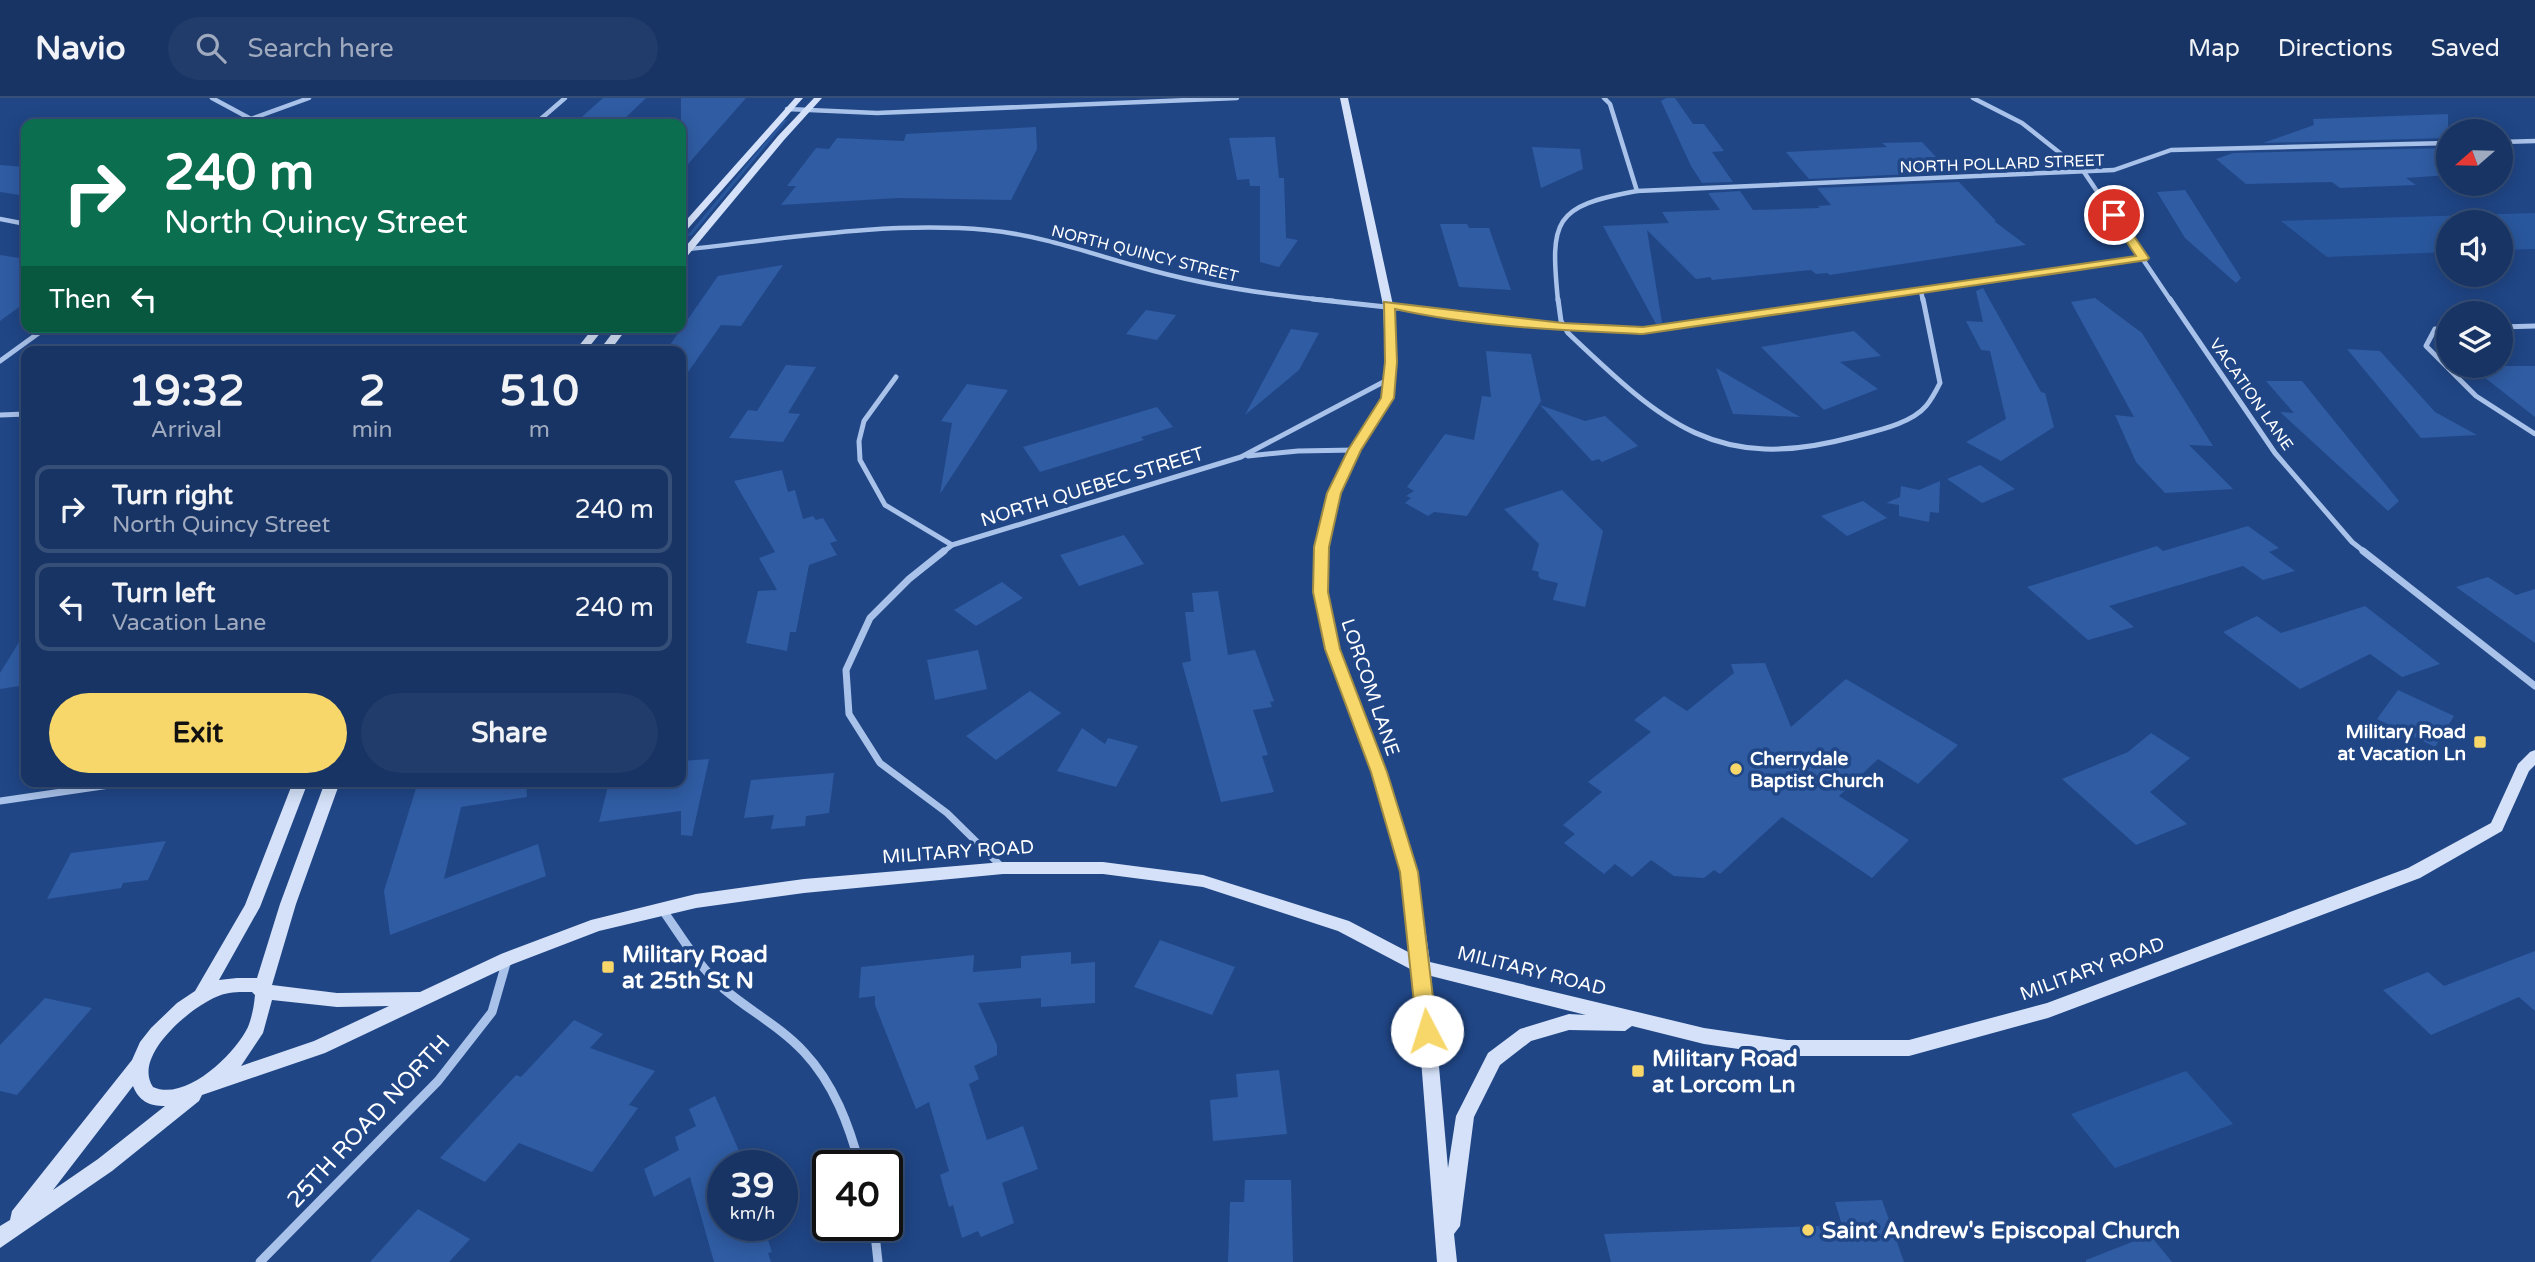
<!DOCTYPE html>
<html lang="en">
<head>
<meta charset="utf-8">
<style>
	:root { --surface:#183464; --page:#213c6a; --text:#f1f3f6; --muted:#9faabf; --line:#364f78; --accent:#f7d769 }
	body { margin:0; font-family:"Varela Round",sans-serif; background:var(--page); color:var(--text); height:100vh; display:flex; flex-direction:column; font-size:26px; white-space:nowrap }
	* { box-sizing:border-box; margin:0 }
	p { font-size:23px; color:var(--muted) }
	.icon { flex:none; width:38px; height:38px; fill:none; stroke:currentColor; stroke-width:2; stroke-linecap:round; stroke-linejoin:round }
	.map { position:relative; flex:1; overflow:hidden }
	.sheet { position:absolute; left:21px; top:248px; width:665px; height:441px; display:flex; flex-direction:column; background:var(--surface); border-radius:14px; box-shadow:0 4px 18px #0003,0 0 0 2px var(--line) }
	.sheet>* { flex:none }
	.guide { position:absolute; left:21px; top:21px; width:665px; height:214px; border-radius:14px; box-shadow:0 4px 18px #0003,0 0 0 2px var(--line); background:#0b6e4f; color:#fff; overflow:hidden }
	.needle { width:46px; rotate:250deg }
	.buttons { position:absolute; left:2436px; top:21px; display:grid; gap:14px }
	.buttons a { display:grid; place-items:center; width:77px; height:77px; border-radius:50%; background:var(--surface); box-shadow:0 4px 18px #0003,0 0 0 2px var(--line); font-size:35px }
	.speed { position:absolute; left:707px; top:1052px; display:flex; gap:14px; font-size:35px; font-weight:700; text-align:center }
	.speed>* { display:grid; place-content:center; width:91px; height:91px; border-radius:50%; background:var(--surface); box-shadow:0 4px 18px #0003,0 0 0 2px var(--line); line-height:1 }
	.speed small { font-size:18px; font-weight:400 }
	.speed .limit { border:4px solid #111; border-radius:10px; background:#fff; color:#111 }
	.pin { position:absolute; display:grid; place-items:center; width:60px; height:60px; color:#fff; margin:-30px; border:4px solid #fff; border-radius:50%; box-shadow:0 2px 7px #0007 }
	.me { position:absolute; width:77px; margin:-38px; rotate:355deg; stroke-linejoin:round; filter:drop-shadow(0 0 5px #0008) }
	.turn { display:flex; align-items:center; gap:24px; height:147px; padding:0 28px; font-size:32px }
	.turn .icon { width:91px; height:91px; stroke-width:2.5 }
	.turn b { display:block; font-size:49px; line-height:60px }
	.then { display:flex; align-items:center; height:66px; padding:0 28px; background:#0003; gap:14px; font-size:26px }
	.eta { display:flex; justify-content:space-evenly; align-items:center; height:119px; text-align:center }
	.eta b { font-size:42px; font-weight:800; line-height:49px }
	.primary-button { display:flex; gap:14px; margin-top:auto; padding:14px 28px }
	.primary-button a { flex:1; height:80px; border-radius:42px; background:var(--accent); color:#111; font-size:28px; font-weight:800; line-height:80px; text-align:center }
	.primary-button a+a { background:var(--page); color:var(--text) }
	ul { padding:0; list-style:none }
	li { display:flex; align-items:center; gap:21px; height:88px; margin:0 14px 10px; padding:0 14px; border:4px solid var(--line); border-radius:14px }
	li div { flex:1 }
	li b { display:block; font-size:26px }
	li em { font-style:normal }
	header { display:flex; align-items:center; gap:42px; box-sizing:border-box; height:98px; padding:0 35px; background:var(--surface); border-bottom:2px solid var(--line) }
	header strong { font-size:33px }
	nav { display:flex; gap:38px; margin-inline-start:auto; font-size:24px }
	.search { width:490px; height:63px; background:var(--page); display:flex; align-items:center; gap:18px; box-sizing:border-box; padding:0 24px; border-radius:38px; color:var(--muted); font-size:26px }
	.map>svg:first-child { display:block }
	.green { fill:#29579e }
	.building { fill:#2f5ca3 }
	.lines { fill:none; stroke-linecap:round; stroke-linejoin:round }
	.street-far3 { stroke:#a9c2ea; stroke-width:4.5 }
	.street-far2 { stroke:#a9c2ea; stroke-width:5 }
	.street-far1 { stroke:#a9c2ea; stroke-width:7 }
	.street { stroke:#a9c2ea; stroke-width:9 }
	.secondary { fill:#d4e1f8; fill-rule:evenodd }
	.route { fill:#f7d769; stroke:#a18c44; stroke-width:2 }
	.poi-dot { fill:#f7d769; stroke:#204686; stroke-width:2.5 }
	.labels { text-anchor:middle; stroke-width:7; stroke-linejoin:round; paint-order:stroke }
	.far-street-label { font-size:16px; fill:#fff; stroke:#204686 }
	.street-label { font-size:19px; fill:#fff; stroke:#204686 }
	.poi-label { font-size:19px; font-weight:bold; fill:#fff; stroke:#204686; text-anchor:end }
	.near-poi-label { font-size:23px; font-weight:bold; fill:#fff; stroke:#204686; text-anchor:start }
	.near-street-label { font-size:23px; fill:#fff; stroke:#204686 }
</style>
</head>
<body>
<header>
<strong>Navio</strong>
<div class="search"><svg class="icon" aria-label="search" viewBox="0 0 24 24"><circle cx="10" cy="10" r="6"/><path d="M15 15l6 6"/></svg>Search here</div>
<nav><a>Map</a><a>Directions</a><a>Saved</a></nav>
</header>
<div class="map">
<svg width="2535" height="1164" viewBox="0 0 2535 1164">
	<rect width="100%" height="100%" fill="#204686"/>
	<g class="green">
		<path d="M788 21 692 137 687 138 784 22Z"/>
		<path d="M2535 115V151L2501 152V124H2448V154L2327 159 2281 123Z"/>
		<path d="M2186 973 2233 1026 2115 1070 2071 1016Z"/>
	</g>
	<g class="building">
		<path d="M603 0H646L619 26H574Z"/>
		<path d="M681 0H746L681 74Z"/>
		<path d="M1666 0H1675L1693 26H1704L1724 53 1712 54 1733 84 1702 85 1691 68 1661 3Z"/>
		<path d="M2448 16V40L2263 45 2314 27 2313 21Z"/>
		<path d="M1036 29 1037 51 1011 102 898 100 781 107 796 88H787L816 50 829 51 837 40 904 43 906 36Z"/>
		<path d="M1275 39 1279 80H1284L1286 140 1298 142 1279 169 1260 164V88H1250L1249 81 1237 82 1229 40Z"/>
		<path d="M1922 44 1950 74 1809 81 1786 54 1887 49 1882 45Z"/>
		<path d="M1532 49 1580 51 1583 71 1541 90Z"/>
		<path d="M2448 50V77L2406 80 2416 87 2340 90 2332 84 2246 86 2216 61 2233 55Z"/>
		<path d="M0 67 26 69V98L0 94Z"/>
		<path d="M1959 84 1996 123H1994L2026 147 1830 177 1827 175 1816 176 1811 172 1712 182 1710 179 1696 181 1647 132 1662 225 1656 226 1603 128 1669 125 1662 114 1720 112 1708 95 1740 93 1753 112 1820 110 1818 108 1831 107 1817 90Z"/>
		<path d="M2185 92 2241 180 2236 185 2185 140 2157 94Z"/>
		<path d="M1440 126H1467L1469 130H1489L1511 192 1459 189Z"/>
		<path d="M0 157 26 161V204L0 223Z"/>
		<path d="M783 167 741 228 721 227 681 284V254H665L718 178Z"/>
		<path d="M1983 190 2041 294 2045 295 2054 329 2001 363 1966 344 2006 321 1990 253 1981 252 1966 223 1983 224 1976 193Z"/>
		<path d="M2095 200 2142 235 2213 348 2189 347 2233 391 2165 395 2136 364 2115 317 2134 319 2071 204Z"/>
		<path d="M1146 212 1176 217 1157 242 1126 236Z"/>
		<path d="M1291 231 1319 235 1299 272 1245 317Z"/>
		<path d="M1854 233 1881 258 1840 264 1878 291 1824 312 1761 249Z"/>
		<path d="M2347 251 2380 253 2435 314 2477 337 2421 340Z"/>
		<path d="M1486 253 1531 256 1541 303 1467 418 1434 414 1428 418 1405 405 1411 400 1406 398 1414 393 1407 389 1445 336 1474 342 1482 298 1491 299Z"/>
		<path d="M786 267 816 269 788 315 800 316 783 344 729 340 748 312 757 313Z"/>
		<path d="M2470 268H2535V319Z"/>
		<path d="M1716 270 1800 319 1733 316Z"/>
		<path d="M2266 283H2302L2399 403 2388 413 2280 314 2294 315Z"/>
		<path d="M967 286 1008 292 940 396 952 325 941 323Z"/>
		<path d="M1540 307 1585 323 1605 318 1638 348 1602 364 1599 361 1592 363Z"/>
		<path d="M1157 309 1173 329 1141 339 1144 342 1040 374 1023 349Z"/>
		<path d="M1980 367 2015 391 1982 405 1947 381Z"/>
		<path d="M782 372 788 394 795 392 803 421 813 418 816 422 823 420 837 443 830 445 837 457 809 467 796 534H790L787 553 746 545 758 493 777 492 759 460 775 454 734 383Z"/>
		<path d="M1940 383 1939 415 1930 414 1929 424 1899 418V407L1886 405 1900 399 1901 388 1919 392Z"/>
		<path d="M1562 392 1603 433 1585 509 1553 502 1558 485 1541 481 1538 478 1539 474 1532 472 1539 446 1504 411Z"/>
		<path d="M1863 403 1887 420 1847 438 1821 418Z"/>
		<path d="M2248 428 2279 450 2269 454 2295 473 2263 482 2243 468 2109 508 2134 529 2088 542 2027 489 2157 448 2163 453Z"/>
		<path d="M1124 437 1144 466 1079 488 1060 457Z"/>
		<path d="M2488 479 2516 497 2535 491V545L2456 489Z"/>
		<path d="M1002 484 1023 500 976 528 954 512Z"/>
		<path d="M1218 493 1228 557 1255 552 1274 603 1270 604 1272 609 1253 612 1268 657 1262 658 1274 694 1221 704 1182 565 1191 563 1185 514H1194L1192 495Z"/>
		<path d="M2365 508 2440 566 2402 579 2370 556 2300 591 2223 534 2257 518 2281 535Z"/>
		<path d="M26 533V587L0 591V575Z"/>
		<path d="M978 552 987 591 935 602 927 562Z"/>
		<path d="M1765 565 1791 629 1846 581 1958 647 1918 686 1878 661 1839 698 1909 742 1872 780 1782 719 1720 776 1714 772 1704 780 1674 778 1651 762 1632 779 1615 766 1604 776 1564 745 1575 736 1563 727 1602 694 1588 684 1651 634 1634 622 1664 598 1687 613 1734 575 1731 566Z"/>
		<path d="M2398 592 2454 618 2435 649 2377 621Z"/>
		<path d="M1030 593 1061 615 996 662 966 638Z"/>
		<path d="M1082 630 1105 646 1108 640 1138 648 1116 689 1057 673Z"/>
		<path d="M2151 635 2190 660 2150 694 2187 726 2136 747 2062 681 2128 654Z"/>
		<path d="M709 661 692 738 681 737V713L599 724 609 684H681V663Z"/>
		<path d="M834 675 829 715 806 718 805 728 771 731 774 717 744 720 751 682Z"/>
		<path d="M418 684H526L527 699 461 709 444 781 538 746 546 778 390 837 384 793Z"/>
		<path d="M166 743 148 782 123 785 121 790 47 801 71 755Z"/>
		<path d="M1160 842 1235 869 1212 917 1134 889Z"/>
		<path d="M2535 853V913L2519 899 2431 937 2383 892 2428 874 2444 888Z"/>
		<path d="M1071 854V866L1095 864V905L1041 909V900L978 905 997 947V957L974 968 979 981 969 986 987 1042 1023 1028 1038 1071 1002 1085 1014 1125 981 1139 978 1133 962 1140 953 1107 949 1109 940 1077 949 1073 929 1004 916 1011 875 907V898L859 900 861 869 974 857 973 874 1021 870V858Z"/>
		<path d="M45 900 92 910 17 997 0 993V947Z"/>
		<path d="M574 922 603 936 590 950 655 973 629 1007 638 1010 592 1074 519 1045 485 1084 440 1060 516 977 521 979Z"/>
		<path d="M1279 972 1287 1036 1213 1043 1210 1002 1238 999 1236 976Z"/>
		<path d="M715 998 743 1062 734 1068H723V1127H763L772 1154 768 1155 771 1164H714L690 1079 654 1099 644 1071 679 1052 675 1039 696 1028 689 1011Z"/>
		<path d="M1245 1082H1291L1293 1164H1228L1230 1104H1244Z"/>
		<path d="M1882 1102 1904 1164H1611L1604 1136 1842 1127 1835 1104Z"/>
		<path d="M418 1111 470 1141 449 1164H370Z"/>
		<path d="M2150 1137 2172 1164H2086V1162Z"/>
	</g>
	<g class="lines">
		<g class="street-far3">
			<path d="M212 0 251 21"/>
			<path d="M1604 0 1610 6 1637 93"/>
			<path d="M1973 0 2022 25 2084 74 2171 203"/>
			<path d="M787 11 877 15 1237 0"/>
			<path d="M249 26 251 21 309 0"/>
			<path d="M535 26 565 0"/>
			<path d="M2501 44 2535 43"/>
			<path d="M0 121 26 126"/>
			<path d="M681 152C783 141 885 123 987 132 1039 137 1086 154 1136 168 1201 187 1266 197 1334 203"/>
			<path d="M1921 193 1923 203"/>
			<path d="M1558 203C1550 122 1553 108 1637 93L2114 72 2171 52 2448 45"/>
			<path d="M1852 203 2143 160"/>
		</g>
		<g class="street-far2">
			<path d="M1312 201 1563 228 1643 233 1864 201"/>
			<path d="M1558 201 1561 223 1568 235C1663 325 1716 376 1853 339 1875 333 1911 326 1926 308 1932 301 1936 293 1940 285L1923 201"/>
			<path d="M2170 201 2275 355 2352 444 2366 455"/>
			<path d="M2501 229 2535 228"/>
			<path d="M2448 231H2435L2426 248 2476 298 2535 336"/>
			<path d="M0 263 47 229"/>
			<path d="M896 279 864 323 859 343 860 362 885 407 952 447"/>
			<path d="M0 317 26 316"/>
			<path d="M1248 358 1298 353 1355 352"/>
			<path d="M942 455 952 447 1241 359 1391 280"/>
		</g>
		<g class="street-far1">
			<path d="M944 453 909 481 870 520 846 572 849 616 880 665 947 715 1003 770"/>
			<path d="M2363 453 2535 588"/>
			<path d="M0 703 130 684"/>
		</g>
		<g class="street">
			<path d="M662 811C681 838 699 869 724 891 750 913 781 929 804 954 834 986 849 1027 860 1068"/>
			<path d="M874 1127 878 1164"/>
			<path d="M260 1164 438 983 492 914 507 862"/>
		</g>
		<g class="secondary">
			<path d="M795 0H803L684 135 681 136V128Z"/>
			<path d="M814 0H822L784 42 684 162 681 163V154L778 38Z"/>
			<path d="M1340 0H1348L1393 207 1396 280 1394 300 1361 352 1340 395 1327 449 1328 494 1339 551 1386 674 1417 774 1430 864 1704 930 1787 942H1909L2047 905 2408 770 2491 725 2518 666 2530 654 2535 652V667L2529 673 2502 733 2420 780 2048 920 1909 958H1787L1704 946 1632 928 1625 933 1569 932 1531 943 1500 967 1474 1019 1460 1128 1454 1136 1457 1164H1437L1414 873 1338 833 1203 789 1103 776H1003L804 795 696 810 599 833 513 866 325 955 202 997 199 1003 112 1073 0 1150V1128L10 1122 12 1113 132 962 140 944 151 930 177 905 195 893 245 807 293 684H308L260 809 219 882 237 880H257L280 806 325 684H340L296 806 272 887 337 895 420 894 501 856 591 822 696 796 804 781 1003 764H1103L1203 777 1349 823 1412 856 1401 774 1372 674 1325 551 1314 494 1315 449 1328 395 1349 352 1382 300 1386 280 1383 207ZM1431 878 1586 917 1569 916 1520 931 1488 955 1456 1018 1448 1070ZM243 894H252L255 897C254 908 252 919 248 929 235 956 186 1004 153 989 132 958 190 910 216 899 224 895 234 894 243 894ZM272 902 337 909 389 908 314 943 241 968 263 935ZM133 988C139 1003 149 1008 165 1008L98 1061 53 1092Z"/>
			<path d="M594 229H605L585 254H574Z"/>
			<path d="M617 229H628L609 254H598Z"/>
		</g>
	</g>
	<path class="route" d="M2114 114 2118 115 2149 160 2147 162 1643 236C1560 232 1475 229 1395 211L1397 264 1394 300 1361 352 1341 395 1329 449 1328 494 1340 551 1387 674 1418 774 1437 933 1435 940 1427 942 1420 940 1417 933 1400 774 1371 674 1325 551 1313 494 1314 449 1327 395 1348 352 1381 300 1385 264 1384 204 1563 225 1643 229 2136 158 2109 117Z"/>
	<g class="poi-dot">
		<rect x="2473" y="637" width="14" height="14" rx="3.5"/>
		<circle cx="1736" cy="671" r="7"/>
		<rect x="601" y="862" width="14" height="14" rx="3.5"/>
		<rect x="1631" y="966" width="14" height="14" rx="3.5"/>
		<circle cx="1808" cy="1132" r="7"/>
	</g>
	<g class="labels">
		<g class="far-street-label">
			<text transform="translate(2002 65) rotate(-2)" y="6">NORTH POLLARD STREET</text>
			<text transform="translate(1145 155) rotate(14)" y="6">NORTH QUINCY STREET</text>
			<text transform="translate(2252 296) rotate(55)" y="6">VACATION LANE</text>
		</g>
		<g class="street-label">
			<text transform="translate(1092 388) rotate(-17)" y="7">NORTH QUEBEC STREET</text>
			<text transform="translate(1371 589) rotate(71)" y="7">LORCOM LANE</text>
			<text transform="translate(958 753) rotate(-4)" y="7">MILITARY ROAD</text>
			<text transform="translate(2092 870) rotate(-20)" y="7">MILITARY ROAD</text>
			<text transform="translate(1532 872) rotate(14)" y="7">MILITARY ROAD</text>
		</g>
		<g class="poi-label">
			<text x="2466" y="640">Military Road<tspan x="2466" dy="22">at Vacation Ln</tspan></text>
			<text x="1750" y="667" text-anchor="start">Cherrydale<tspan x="1750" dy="22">Baptist Church</tspan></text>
		</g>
		<g class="near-poi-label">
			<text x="622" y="864">Military Road<tspan x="622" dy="26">at 25th St N</tspan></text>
			<text x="1652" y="968">Military Road<tspan x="1652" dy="26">at Lorcom Ln</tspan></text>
			<text x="1822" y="1140">Saint Andrew's Episcopal Church</text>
		</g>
		<g class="near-street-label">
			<text transform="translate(368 1023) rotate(-47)" y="8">25TH ROAD NORTH</text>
		</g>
	</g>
</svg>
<div class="buttons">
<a><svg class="needle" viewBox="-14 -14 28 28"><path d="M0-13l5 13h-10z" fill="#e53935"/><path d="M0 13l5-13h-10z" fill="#9faabf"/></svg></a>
<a><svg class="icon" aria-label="sound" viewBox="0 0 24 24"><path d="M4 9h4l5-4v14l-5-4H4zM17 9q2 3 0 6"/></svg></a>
<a><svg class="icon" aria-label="layers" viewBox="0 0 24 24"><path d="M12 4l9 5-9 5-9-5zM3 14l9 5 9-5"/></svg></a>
</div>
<div class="speed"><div>39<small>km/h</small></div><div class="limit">40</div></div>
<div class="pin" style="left:2114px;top:117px;background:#d93025"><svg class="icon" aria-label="arrive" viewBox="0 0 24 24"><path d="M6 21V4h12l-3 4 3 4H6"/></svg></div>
<svg class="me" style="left:1427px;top:933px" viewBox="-20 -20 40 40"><circle r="19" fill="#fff"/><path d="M0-13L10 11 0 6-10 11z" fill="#f7d769"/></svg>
<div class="guide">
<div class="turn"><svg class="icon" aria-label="right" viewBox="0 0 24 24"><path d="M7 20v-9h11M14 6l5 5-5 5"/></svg><div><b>240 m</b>North Quincy Street</div></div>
<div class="then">Then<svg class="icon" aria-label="left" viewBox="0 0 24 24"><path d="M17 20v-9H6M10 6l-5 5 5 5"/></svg></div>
</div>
<section class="sheet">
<div class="eta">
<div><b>19:32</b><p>Arrival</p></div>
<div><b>2</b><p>min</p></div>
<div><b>510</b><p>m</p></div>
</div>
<ul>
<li><svg class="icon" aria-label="right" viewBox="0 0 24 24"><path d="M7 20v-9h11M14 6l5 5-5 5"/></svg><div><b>Turn right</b><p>North Quincy Street</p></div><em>240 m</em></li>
<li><svg class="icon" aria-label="left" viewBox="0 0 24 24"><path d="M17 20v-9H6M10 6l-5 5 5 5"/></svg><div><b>Turn left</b><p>Vacation Lane</p></div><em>240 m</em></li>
</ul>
<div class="primary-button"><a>Exit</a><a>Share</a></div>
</section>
</div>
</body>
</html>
